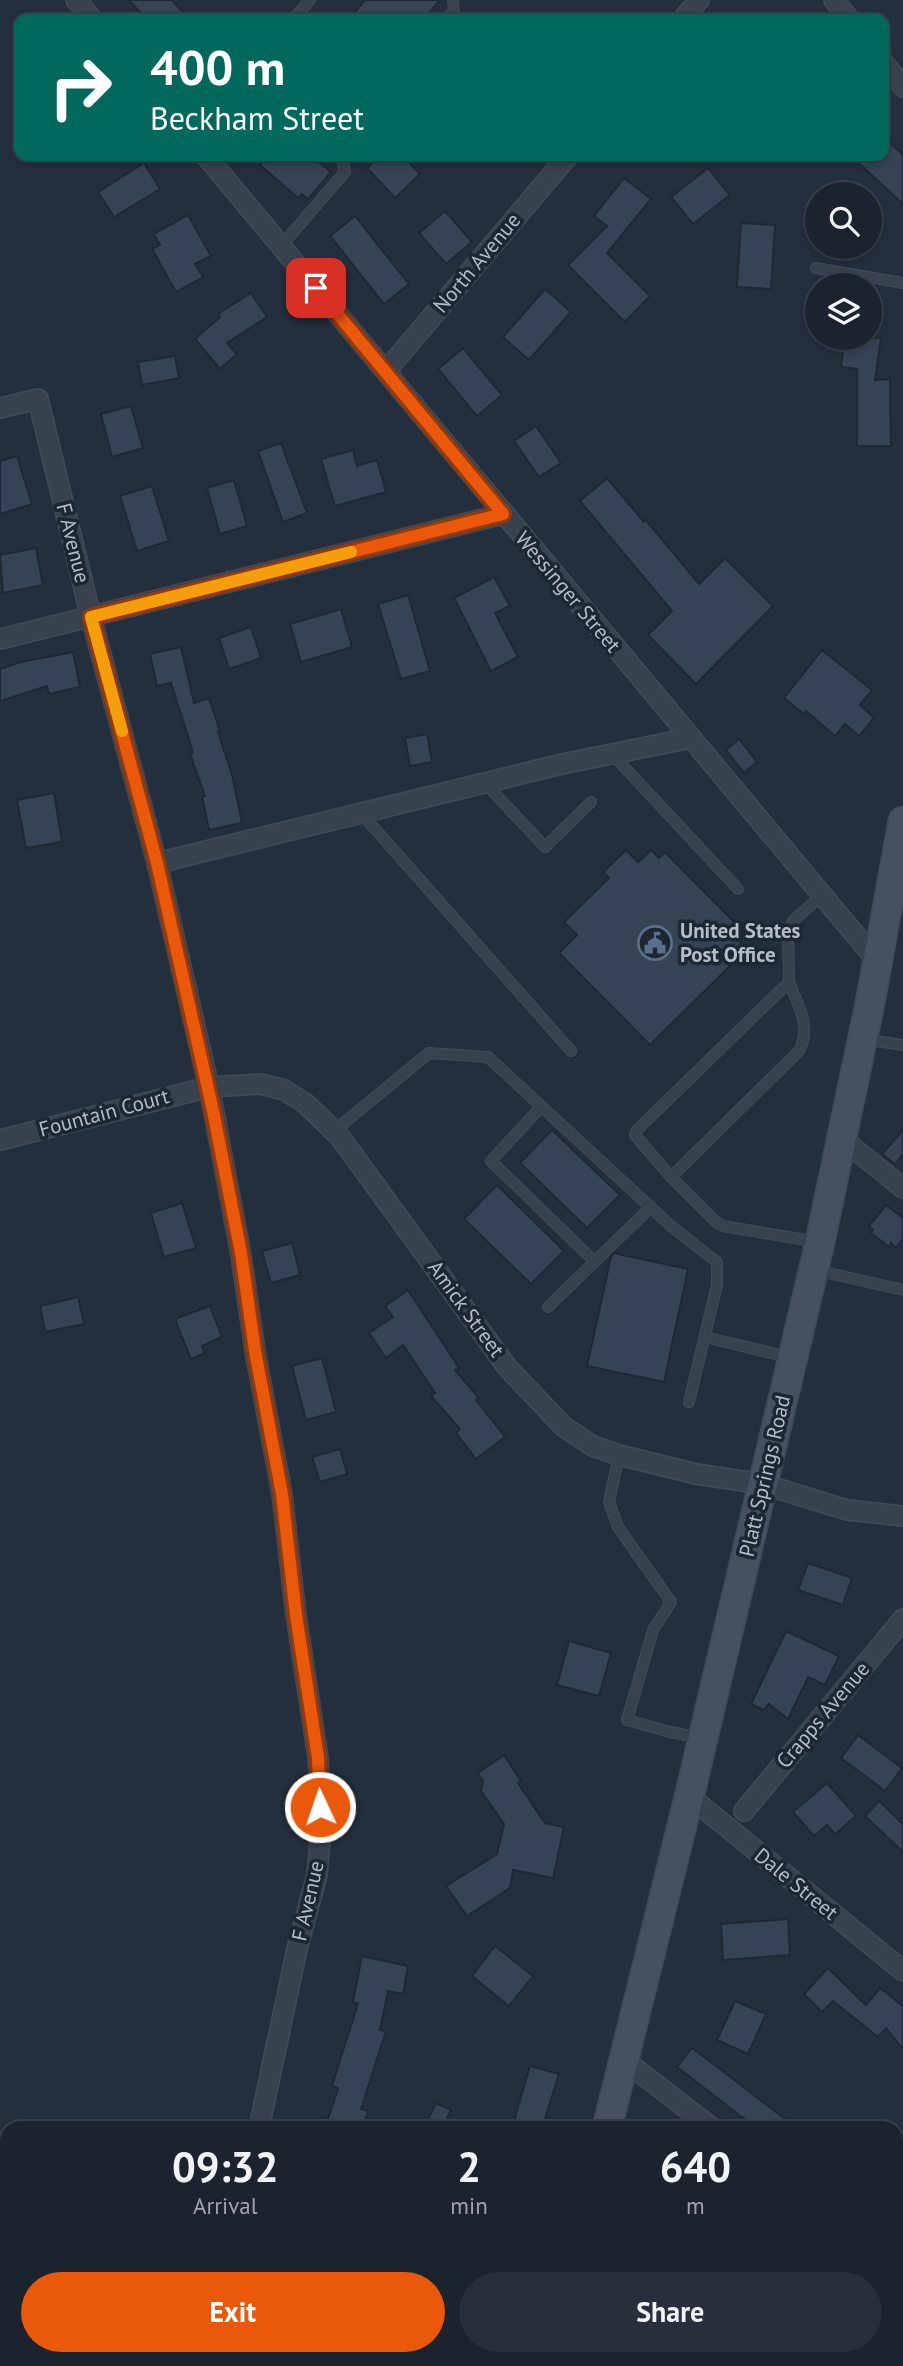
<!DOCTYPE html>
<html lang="en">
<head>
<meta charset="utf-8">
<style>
	:root { --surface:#1b232e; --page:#282f3a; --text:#f1f3f6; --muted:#a0a4aa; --line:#39404a; --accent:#ea580c }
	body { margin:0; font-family:"PT Sans",sans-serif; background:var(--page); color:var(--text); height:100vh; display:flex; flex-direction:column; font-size:26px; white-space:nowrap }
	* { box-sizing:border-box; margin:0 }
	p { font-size:23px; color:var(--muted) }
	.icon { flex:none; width:38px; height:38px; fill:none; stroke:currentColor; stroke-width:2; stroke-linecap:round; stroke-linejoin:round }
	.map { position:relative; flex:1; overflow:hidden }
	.sheet { position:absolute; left:0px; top:2121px; width:903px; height:245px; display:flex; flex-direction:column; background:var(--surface); border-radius:21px 21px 0 0; box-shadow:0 4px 10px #0003,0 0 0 2px var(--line) }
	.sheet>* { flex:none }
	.banner { position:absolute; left:14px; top:14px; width:875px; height:147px; border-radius:14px; box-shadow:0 4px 10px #0003,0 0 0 2px var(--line); background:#00695c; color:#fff; overflow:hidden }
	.tools { position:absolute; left:805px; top:182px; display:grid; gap:14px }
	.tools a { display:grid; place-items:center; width:77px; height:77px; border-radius:50%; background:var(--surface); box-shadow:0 4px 10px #0003,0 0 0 2px var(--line); font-size:35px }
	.pin { position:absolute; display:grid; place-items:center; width:60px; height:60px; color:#fff; margin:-30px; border-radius:14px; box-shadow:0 4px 10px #0006 }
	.me { position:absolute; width:77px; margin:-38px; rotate:357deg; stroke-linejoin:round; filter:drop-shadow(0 0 5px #0008) }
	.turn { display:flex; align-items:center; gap:24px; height:147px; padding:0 21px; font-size:32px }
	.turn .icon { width:91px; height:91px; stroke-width:2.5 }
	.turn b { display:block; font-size:49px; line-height:60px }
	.eta { display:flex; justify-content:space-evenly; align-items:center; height:119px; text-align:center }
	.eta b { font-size:42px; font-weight:700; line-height:49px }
	.action { display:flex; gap:14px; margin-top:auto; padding:14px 21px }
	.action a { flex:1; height:80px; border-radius:42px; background:var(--accent); color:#fff; font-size:28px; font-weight:700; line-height:80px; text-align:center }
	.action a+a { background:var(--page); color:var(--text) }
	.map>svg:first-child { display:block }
	.building { fill:#364354; stroke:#1f2835; stroke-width:2 }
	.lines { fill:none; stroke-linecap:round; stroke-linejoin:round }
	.lane-casing { stroke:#414a57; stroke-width:12 }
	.street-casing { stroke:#414a57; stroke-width:22 }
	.secondary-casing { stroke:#414a57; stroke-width:31 }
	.lane { stroke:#38414e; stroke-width:10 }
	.street { stroke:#38414e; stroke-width:19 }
	.secondary { stroke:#465061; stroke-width:28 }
	.route-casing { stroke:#983908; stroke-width:18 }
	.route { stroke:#ea580c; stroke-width:12 }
	.slow { stroke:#f59e0b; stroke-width:12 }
	.labels { text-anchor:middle; stroke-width:7; stroke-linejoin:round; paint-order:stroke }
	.street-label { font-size:21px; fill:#b4bcc9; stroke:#1d2633 }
	.poi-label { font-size:21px; font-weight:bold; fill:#b4bcc9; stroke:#1d2633; text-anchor:start }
</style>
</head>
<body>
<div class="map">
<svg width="903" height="2366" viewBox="0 0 903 2366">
	<rect width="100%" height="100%" fill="#242f3e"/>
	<g class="building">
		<path d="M129 0H172L189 19H146Z"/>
		<path d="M365 0H440L424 19H349Z"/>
		<path d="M884 137 903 155V204L851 156H884Z"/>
		<path d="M267 156H311L331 172 308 199 302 194 298 198 260 165Z"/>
		<path d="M380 156H403L420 174 395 198 367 168Z"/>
		<path d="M144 163 160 189 114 217 98 192Z"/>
		<path d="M708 168 730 195 693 224 671 197Z"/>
		<path d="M624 178 651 199 607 253 650 296 625 322 568 265 607 226 594 216Z"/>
		<path d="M445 211 472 242 446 264 419 233Z"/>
		<path d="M188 215 211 256 195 264 203 277 176 292 152 249 160 245 154 234Z"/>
		<path d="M355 216 409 284 384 304 330 236Z"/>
		<path d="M741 223 775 225 771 289 737 287Z"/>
		<path d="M545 289 571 312 529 360 503 337Z"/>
		<path d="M251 293 267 317 227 343 237 354 220 369 195 339 220 317 218 314Z"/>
		<path d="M845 338H881L875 380 890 379 891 446H857V369L841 367Z"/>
		<path d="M463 348 502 395 477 416 438 369Z"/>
		<path d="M175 356 179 378 142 385 138 362Z"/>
		<path d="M131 406 143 448 112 457 101 414Z"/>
		<path d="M536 426 561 463 539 477 514 441Z"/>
		<path d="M281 443 307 513 283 522 258 451Z"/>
		<path d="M353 450 357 466 377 460 386 492 335 506 321 459Z"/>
		<path d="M17 456 32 504 0 514V461Z"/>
		<path d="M607 478 644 522 646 520 699 584 725 558 773 606 696 684 648 635 672 611 580 501Z"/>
		<path d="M234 480 247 526 220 534 207 488Z"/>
		<path d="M152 486 169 541 137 551 120 496Z"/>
		<path d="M36 548 43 585 3 593 0 555Z"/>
		<path d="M494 577 510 606 495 613 518 657 491 671 454 598Z"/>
		<path d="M408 595 430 671 401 679 378 604Z"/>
		<path d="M341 609 352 647 301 662 290 624Z"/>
		<path d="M251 627 261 658 229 669 219 638Z"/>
		<path d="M181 647 194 703 209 698 220 731 218 732 232 774 242 823 209 830 202 796H205L190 754 193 752 171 683 157 686 150 654Z"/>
		<path d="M822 650 872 690 860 705 874 718 859 736 845 724 835 736 806 711 804 714 784 698Z"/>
		<path d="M73 652 80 687 49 694 47 686 0 701V669L21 662Z"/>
		<path d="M427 734 432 762 410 766 405 738Z"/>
		<path d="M739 739 757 762 744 773 726 750Z"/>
		<path d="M54 793 62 842 26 848 17 800Z"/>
		<path d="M626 850 638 862 651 850 659 858 665 852 742 930 735 937 747 949 650 1045 559 953 577 935 564 922 609 878 603 872Z"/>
		<path d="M552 1130 620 1195 587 1228 520 1163Z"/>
		<path d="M903 1130V1154L895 1164 882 1154Z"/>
		<path d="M497 1185 564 1251 531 1284 464 1219Z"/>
		<path d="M182 1203 196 1248 164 1257 151 1213Z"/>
		<path d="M886 1205 903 1218V1239L896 1248 891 1243 889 1247 871 1233 873 1230 869 1226Z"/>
		<path d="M292 1243 300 1275 271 1283 262 1251Z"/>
		<path d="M614 1253 688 1269 664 1382 587 1366 611 1257Z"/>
		<path d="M408 1290 459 1368 455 1370 479 1398 476 1400 505 1437 476 1459 456 1433 460 1429 431 1396 435 1393 403 1345 386 1358 369 1333 393 1317 385 1306Z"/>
		<path d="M78 1297 84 1324 45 1332 40 1306Z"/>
		<path d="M210 1306 222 1337 202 1346 205 1353 191 1359 175 1319Z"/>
		<path d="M322 1358 336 1412 306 1420 292 1366Z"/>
		<path d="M340 1449 347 1474 320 1482 312 1457Z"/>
		<path d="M808 1563 852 1578 843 1605 798 1590Z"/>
		<path d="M786 1631 839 1656 825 1685 808 1677 788 1719 769 1704 764 1710 751 1704Z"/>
		<path d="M569 1641 611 1653 599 1696 557 1685Z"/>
		<path d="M858 1735 902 1768 885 1791 841 1758Z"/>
		<path d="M504 1755 521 1781 518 1783 545 1823 564 1827 553 1878 513 1870 510 1888 467 1916 446 1886 497 1854 504 1824 481 1791 483 1781 478 1773Z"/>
		<path d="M827 1783 856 1816 835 1834 827 1825 814 1836 793 1812Z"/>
		<path d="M879 1801 903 1824V1852L865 1816Z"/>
		<path d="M788 1919 790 1955 723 1960 721 1924Z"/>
		<path d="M495 1946 533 1976 509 2006 472 1976Z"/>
		<path d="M362 1956 408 1966 403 1994 388 1991 380 2030 386 2031 361 2109 368 2111 363 2128H325L338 2088 332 2086 358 2003 353 2002Z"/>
		<path d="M828 1968 866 2005 880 1988 903 2006V2049L886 2028 878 2037 833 2001 822 2012 804 1994Z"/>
		<path d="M735 2001 766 2014 748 2054 717 2040Z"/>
		<path d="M692 2048 716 2066 797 2128H756L677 2067Z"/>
		<path d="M530 2066 559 2074 542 2128H512Z"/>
		<path d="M436 2103 451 2110 443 2127 428 2120Z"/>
	</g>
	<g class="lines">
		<g class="lane-casing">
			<g id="lane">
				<path d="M293 19 310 0"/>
				<path d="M447 19 454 10 453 0"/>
				<path d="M281 246 345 172 341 156"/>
				<path d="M816 268 903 283"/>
				<path d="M613 755 738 889"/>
				<path d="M485 783 545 847 591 802"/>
				<path d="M361 813 571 1051"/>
				<path d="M863 1039 903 1045"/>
				<path d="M542 1106 491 1161 594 1261"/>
				<path d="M334 1131 429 1053 488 1057 672 1227 717 1262V1285L689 1402"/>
				<path d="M671 1177 798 1052C813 1029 798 1005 789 982"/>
				<path d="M818 1242 723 1226 716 1222 671 1177 635 1135 637 1130 789 982 788 931 793 921 822 895"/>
				<path d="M815 1270 903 1290"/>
				<path d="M548 1307 651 1207"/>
				<path d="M705 1337 792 1358"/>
				<path d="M619 1455 609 1502 618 1527 671 1602 653 1630 627 1720 670 1732 701 1738"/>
			</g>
		</g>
		<g class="street-casing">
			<g id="street">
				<path d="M76 0 92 19"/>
				<path d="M834 0 849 19"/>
				<path d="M683 19 699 0"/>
				<path d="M884 63 903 87"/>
				<path d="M206 156 878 962"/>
				<path d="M386 371 568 156"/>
				<path d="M0 408 38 399 91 617 157 863 209 1087 241 1255 255 1351 282 1494 296 1615 318 1758 321 1831 317 1875 297 1949 259 2128"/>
				<path d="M0 639 503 514"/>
				<path d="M157 863 562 764 691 738"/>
				<path d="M842 1139 903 1188"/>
				<path d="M0 1140 209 1087 261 1084 284 1090 305 1103 340 1137 507 1367 564 1427 593 1446 619 1455 696 1474 763 1484 847 1510 903 1516"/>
				<path d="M689 1796 903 1971"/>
				<path d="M744 1811 903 1619"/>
				<path d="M624 2060 712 2128"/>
				<path d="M172 2366 176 2359"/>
			</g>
		</g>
		<g class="secondary-casing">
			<g id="secondary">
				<path d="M607 2128 691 1789 820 1242 870 1003 903 821"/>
				<path d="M550 2366 552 2359"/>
			</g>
		</g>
		<use href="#lane" class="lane"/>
		<use href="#street" class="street"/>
		<use href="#secondary" class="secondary"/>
	</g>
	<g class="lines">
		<g class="route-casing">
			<path id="route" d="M316 288 503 514 91 617 157 863 213 1111 241 1253 255 1351 282 1494 296 1615 318 1758 320 1807"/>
		</g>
		<use href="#route" class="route"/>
		<path class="slow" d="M122 731 91 617 351 552"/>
	</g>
	<defs>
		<g id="civic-ring" transform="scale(1.75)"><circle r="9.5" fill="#1d2633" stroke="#5c6f8a" stroke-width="1.5"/><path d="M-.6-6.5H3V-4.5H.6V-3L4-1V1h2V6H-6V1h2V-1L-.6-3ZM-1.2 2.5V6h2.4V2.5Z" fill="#5c6f8a"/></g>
	</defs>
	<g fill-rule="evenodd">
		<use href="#civic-ring" x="655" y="943"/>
	</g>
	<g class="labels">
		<g class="street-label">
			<text transform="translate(477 263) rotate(-50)" y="7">North Avenue</text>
			<text transform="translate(73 543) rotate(76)" y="7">F Avenue</text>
			<text transform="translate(568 592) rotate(50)" y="7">Wessinger Street</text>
			<text transform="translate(104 1113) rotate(-15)" y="7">Fountain Court</text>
			<text transform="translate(466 1309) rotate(54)" y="7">Amick Street</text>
			<text transform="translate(765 1476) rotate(-77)" y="7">Platt Springs Road</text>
			<text transform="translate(823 1715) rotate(-50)" y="7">Crapps Avenue</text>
			<text transform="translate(796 1884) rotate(39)" y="7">Dale Street</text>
			<text transform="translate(308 1901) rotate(-77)" y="7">F Avenue</text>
		</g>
		<g class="poi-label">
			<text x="680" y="938">United States<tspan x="680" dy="24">Post Office</tspan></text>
		</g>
	</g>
</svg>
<div class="tools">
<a><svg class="icon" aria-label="search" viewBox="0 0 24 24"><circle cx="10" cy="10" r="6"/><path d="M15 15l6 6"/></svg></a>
<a><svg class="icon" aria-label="layers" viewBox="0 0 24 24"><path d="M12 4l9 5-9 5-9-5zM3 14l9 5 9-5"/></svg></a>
</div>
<div class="pin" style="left:316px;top:288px;background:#d93025"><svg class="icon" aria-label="arrive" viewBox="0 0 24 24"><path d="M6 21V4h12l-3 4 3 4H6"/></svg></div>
<svg class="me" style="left:320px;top:1807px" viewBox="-20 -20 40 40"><circle r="17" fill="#ea580c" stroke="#fff" stroke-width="3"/><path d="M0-11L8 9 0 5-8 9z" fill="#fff"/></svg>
<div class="banner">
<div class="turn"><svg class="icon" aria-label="right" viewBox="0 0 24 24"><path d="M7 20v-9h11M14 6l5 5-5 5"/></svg><div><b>400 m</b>Beckham Street</div></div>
</div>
<section class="sheet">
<div class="eta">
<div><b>09:32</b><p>Arrival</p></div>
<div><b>2</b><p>min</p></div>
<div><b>640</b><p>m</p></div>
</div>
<div class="action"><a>Exit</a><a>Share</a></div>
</section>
</div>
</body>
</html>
